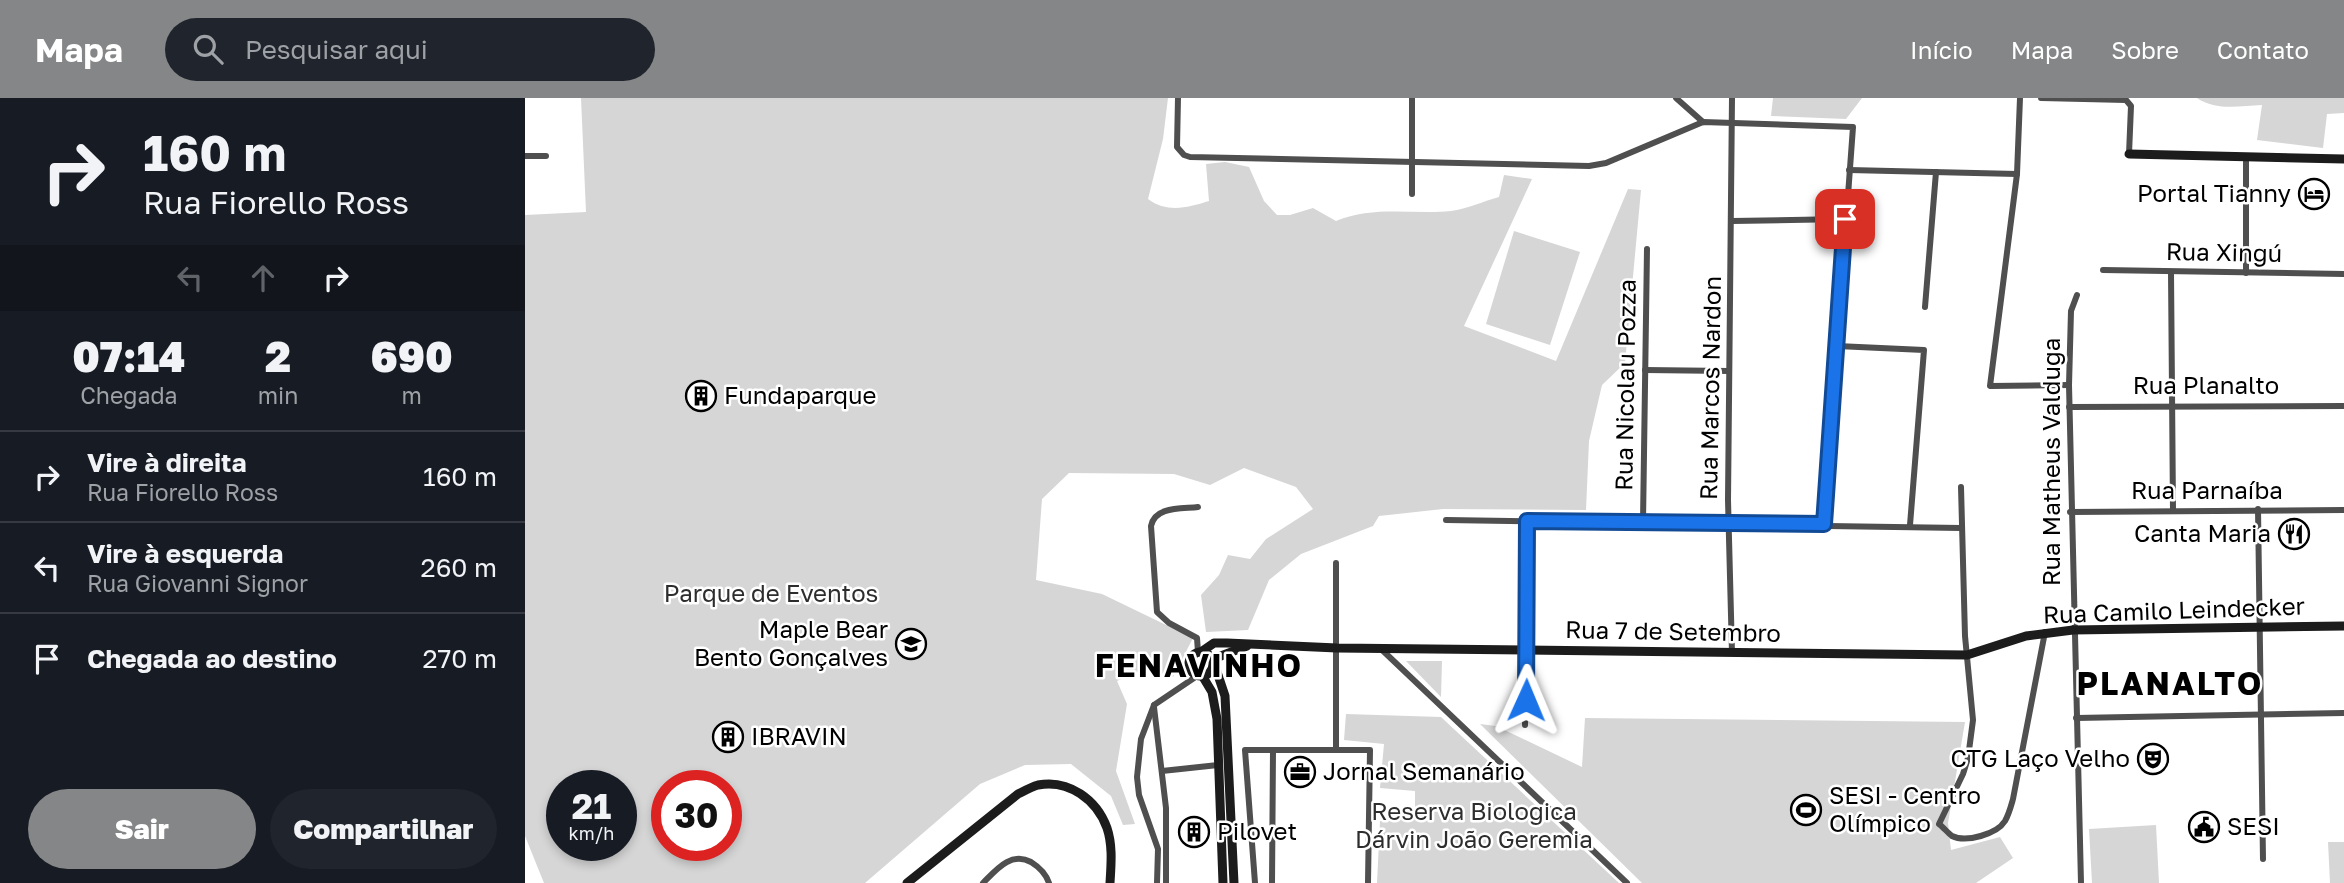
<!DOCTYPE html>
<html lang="pt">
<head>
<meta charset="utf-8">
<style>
	:root { --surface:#171b24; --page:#20242c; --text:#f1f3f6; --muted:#9ea1a6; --line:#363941; --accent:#858687 }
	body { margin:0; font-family:"Golos Text",sans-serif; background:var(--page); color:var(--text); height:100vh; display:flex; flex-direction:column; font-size:26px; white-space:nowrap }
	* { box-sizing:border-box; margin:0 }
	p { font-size:23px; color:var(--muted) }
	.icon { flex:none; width:38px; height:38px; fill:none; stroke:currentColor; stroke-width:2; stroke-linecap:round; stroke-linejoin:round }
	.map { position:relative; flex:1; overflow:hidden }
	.sheet { display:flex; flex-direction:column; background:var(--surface); width:525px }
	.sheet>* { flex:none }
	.top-card { background:#171b24; color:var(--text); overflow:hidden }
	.speed { position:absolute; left:21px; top:672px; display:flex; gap:14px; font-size:35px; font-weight:700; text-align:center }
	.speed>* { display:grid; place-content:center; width:91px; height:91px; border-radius:50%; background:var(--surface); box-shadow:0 4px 10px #0003; line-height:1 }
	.speed small { font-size:18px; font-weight:400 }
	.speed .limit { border:10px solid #d22; background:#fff; color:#111 }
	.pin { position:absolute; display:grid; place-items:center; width:60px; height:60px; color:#fff; margin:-30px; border-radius:14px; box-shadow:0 4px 10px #0006 }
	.me { position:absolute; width:77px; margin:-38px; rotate:1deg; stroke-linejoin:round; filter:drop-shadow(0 0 5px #0008) }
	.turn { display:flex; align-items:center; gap:24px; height:147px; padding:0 28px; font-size:32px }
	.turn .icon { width:91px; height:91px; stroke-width:2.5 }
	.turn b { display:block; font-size:49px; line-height:60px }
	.lanes { display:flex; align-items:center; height:66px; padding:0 28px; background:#0003; justify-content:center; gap:35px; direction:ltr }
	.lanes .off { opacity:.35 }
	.eta { display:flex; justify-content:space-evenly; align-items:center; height:119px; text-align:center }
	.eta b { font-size:42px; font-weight:800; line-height:49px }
	.cta { display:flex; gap:14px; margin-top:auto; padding:14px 28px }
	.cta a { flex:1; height:80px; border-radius:42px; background:var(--accent); color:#fff; font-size:28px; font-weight:800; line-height:80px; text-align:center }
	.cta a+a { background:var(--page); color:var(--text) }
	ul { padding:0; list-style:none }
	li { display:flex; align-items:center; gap:21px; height:91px; padding:0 28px; border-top:2px solid var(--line) }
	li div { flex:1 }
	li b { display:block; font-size:26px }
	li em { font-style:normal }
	header { display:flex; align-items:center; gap:42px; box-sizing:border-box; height:98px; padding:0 35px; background:var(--accent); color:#fff }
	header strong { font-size:33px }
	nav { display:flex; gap:38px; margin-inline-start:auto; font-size:24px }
	.search { width:490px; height:63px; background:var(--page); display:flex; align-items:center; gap:18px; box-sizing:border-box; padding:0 24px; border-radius:38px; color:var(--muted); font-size:26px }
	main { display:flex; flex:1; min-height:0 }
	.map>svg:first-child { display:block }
	.green { fill:#d6d6d6; fill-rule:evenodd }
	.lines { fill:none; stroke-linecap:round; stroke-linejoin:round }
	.street { stroke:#4f4f4f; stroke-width:6 }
	.secondary { stroke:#1c1c1c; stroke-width:9 }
	.route-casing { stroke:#114b97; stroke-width:18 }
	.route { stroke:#1a73e8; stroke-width:12 }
	.labels { text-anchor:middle; stroke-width:5; stroke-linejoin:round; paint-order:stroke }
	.poi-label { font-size:24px; fill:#000; stroke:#fff; text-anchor:start }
	.street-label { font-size:24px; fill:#000; stroke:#fff }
	.park-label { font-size:24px; fill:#2d2d2d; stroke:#fff }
	.district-label { font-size:32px; font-weight:bold; letter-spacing:2px; fill:#000; stroke:#fff }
</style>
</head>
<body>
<header>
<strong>Mapa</strong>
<div class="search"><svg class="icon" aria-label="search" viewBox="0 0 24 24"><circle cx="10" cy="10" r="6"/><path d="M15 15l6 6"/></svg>Pesquisar aqui</div>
<nav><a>Início</a><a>Mapa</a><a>Sobre</a><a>Contato</a></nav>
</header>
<main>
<section class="sheet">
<div class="top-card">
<div class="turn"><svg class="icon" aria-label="right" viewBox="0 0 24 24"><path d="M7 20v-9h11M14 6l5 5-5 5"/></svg><div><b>160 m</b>Rua Fiorello Ross</div></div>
<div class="lanes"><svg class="icon off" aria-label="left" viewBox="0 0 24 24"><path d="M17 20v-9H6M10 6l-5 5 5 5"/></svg><svg class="icon off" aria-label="ahead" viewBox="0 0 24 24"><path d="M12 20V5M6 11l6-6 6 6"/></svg><svg class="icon" aria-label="right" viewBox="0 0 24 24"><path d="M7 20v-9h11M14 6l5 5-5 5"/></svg></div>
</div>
<div class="eta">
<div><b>07:14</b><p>Chegada</p></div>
<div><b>2</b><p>min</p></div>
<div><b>690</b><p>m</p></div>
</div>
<ul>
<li><svg class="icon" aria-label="right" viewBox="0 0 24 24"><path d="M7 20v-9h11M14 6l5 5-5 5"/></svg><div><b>Vire à direita</b><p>Rua Fiorello Ross</p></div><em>160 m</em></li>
<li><svg class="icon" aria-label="left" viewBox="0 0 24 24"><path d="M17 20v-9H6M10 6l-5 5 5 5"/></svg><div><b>Vire à esquerda</b><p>Rua Giovanni Signor</p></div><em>260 m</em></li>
<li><svg class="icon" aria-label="arrive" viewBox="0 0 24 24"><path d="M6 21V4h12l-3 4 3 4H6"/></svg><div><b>Chegada ao destino</b></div><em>270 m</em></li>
</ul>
<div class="cta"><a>Sair</a><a>Compartilhar</a></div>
</section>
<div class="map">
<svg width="1819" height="785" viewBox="0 0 1819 785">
	<rect width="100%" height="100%" fill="#fff"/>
	<g class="green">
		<path d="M56 0H643L638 41 623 101C642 115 662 110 684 103L681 66 700 64 724 69 739 103 752 117H765L788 110 811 123C849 107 889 117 926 113 942 111 959 103 974 99L979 77 1007 81 939 228 1031 263 1103 91 1116 92 1100 265 1077 287 1064 343 1061 412 918 411 854 418 848 428 776 456 744 482 723 532 681 534 676 497 694 477 703 457 725 461 741 441 788 411 771 389 719 370 685 387 649 376 544 375 517 401 511 482 577 496 668 540 648 579 622 570 592 583 602 606 591 673 610 726 598 727 586 698 546 666 500 667 455 686 340 785H19L0 738V117L61 114ZM37 688H96V747H37ZM142 688H201V747H142Z"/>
		<path d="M1248 0H1337L1321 21 1246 18Z"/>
		<path d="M1672 0H1819V15L1802 16 1798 50 1732 42 1737 7C1714 8 1691 13 1672 0Z"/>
		<path d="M989 133 1055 154 1025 247 961 226Z"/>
		<path d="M881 563H917L916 599Z"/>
		<path d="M821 616 916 619 1094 785H852L855 723 890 720V693L855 690 859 646 819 642Z"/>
		<path d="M1060 620 1440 624 1423 725 1426 752 1475 739 1488 760 1451 785H1117L955 626 971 628 1057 669Z"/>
		<path d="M1631 727 1634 785H1567L1564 731Z"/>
		<path d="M1803 744H1819V785H1805Z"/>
	</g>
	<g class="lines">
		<g class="street">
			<path d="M653 0 652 49 659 57 665 59 1064 68 1081 65 1178 24 1328 29 1299 426"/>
			<path d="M887 0V96"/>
			<path d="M1151 0 1178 24"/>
			<path d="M1495 0 1492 76 1465 288 1544 287"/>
			<path d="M1516 0 1601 2 1606 8 1604 56"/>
			<path d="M0 58H21"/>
			<path d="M1721 59V175"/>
			<path d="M1324 72 1492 76"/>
			<path d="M1207 123 1320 121"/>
			<path d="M1578 172 1819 176"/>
			<path d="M1646 174 1648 412"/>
			<path d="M1552 197 1546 213 1544 287 1556 785"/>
			<path d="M1400 209 1411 74"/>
			<path d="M1312 248 1399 252 1385 427"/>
			<path d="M1120 272 1204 273"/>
			<path d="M1544 309 1819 308"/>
			<path d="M1436 389 1440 538 1448 622 1443 660 1438 676 1414 726C1418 729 1423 735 1427 738 1441 745 1472 736 1480 723 1484 716 1486 708 1488 701L1520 534"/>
			<path d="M673 409C657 411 630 408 626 428L632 514 644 525 672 540 673 554"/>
			<path d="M1733 411 1738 761"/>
			<path d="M1545 414 1819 412"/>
			<path d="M921 422 1436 430"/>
			<path d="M1118 424 1122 151"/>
			<path d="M855 550 1102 785"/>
			<path d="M1207 555 1203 402 1207 0"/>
			<path d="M629 607 616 641 612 679 614 697 633 751 632 785"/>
			<path d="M629 607 672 578"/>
			<path d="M629 609 641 710V785"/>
			<path d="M1551 620 1819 615"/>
			<path d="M1000 627 1002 423"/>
			<path d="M811 652V465"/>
			<path d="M637 673 693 667"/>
			<path d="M458 785C471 772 486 753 506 764 514 769 521 776 524 785"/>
			<path d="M730 785 720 652H845L843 785"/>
			<path d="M747 785 748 652"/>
		</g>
		<g class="secondary">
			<path d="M1604 56 1819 61"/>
			<circle cx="676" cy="566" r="12"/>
			<path d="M676 554 689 545H702L812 550 1442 557 1501 538 1548 532 1819 528"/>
			<path d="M688 561 722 548"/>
			<path d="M689 565 700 598 709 785"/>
			<path d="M678 579 687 594 692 621 698 785"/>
			<path d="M382 785 493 696C499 693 506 689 513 687 544 681 572 702 582 730 588 748 586 767 585 785"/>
		</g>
	</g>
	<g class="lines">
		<g class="route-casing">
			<path id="route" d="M1001 602 1002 423 1299 426 1320 121"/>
		</g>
		<use href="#route" class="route"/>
	</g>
	<defs>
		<g id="hotel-ring" transform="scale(1.575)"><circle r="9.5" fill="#fff" stroke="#000" stroke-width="1.5"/><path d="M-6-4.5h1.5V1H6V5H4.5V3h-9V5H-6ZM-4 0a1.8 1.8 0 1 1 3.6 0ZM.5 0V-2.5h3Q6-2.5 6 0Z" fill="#000"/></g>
		<g id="building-ring" transform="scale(1.575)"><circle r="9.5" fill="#fff" stroke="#000" stroke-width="1.5"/><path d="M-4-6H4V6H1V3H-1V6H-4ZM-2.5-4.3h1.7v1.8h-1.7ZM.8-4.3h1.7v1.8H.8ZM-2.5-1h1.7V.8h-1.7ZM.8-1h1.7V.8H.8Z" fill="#000"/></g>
		<g id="restaurant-ring" transform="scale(1.575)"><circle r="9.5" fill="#fff" stroke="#000" stroke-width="1.5"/><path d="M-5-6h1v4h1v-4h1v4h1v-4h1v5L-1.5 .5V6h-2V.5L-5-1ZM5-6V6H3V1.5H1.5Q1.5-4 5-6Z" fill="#000"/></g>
		<g id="school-ring" transform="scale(1.575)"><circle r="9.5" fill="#fff" stroke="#000" stroke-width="1.5"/><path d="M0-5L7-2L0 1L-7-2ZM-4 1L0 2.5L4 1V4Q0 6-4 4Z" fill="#000"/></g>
		<g id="theatre-ring" transform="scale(1.575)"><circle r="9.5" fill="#fff" stroke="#000" stroke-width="1.5"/><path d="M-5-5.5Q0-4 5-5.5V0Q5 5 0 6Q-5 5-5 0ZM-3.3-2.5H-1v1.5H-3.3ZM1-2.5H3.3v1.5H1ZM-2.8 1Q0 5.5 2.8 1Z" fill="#000"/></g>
		<g id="office-ring" transform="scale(1.575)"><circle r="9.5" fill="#fff" stroke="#000" stroke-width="1.5"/><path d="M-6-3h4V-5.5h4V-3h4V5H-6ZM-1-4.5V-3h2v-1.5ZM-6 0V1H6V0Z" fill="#000"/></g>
		<g id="stadium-ring" transform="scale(1.575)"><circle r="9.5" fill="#fff" stroke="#000" stroke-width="1.5"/><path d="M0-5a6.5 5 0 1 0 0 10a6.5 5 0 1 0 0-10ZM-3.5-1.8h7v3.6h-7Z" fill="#000"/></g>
		<g id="civic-ring" transform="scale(1.575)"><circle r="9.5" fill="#fff" stroke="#000" stroke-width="1.5"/><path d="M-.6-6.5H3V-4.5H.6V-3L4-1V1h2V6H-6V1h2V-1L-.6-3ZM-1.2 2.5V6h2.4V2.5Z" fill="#000"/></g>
	</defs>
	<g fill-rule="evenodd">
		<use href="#hotel-ring" x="1789" y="96"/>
		<use href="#building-ring" x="176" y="298"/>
		<use href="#restaurant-ring" x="1769" y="436"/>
		<use href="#school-ring" x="386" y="546"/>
		<use href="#building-ring" x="203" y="639"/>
		<use href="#theatre-ring" x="1628" y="661"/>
		<use href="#office-ring" x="775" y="674"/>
		<use href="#stadium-ring" x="1281" y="712"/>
		<use href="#civic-ring" x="1679" y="729"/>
		<use href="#building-ring" x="669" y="734"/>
	</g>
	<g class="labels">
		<g class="poi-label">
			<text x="1766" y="104" text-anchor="end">Portal Tianny</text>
			<text x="199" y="306">Fundaparque</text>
			<text x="1746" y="444" text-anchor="end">Canta Maria</text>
			<text x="363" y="540" text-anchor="end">Maple Bear<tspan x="363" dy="28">Bento Gonçalves</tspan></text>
			<text x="226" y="647">IBRAVIN</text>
			<text x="1605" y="669" text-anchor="end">CTG Laço Velho</text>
			<text x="798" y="682">Jornal Semanário</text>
			<text x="1304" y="706">SESI - Centro<tspan x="1304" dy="28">Olímpico</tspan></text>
			<text x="1702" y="737">SESI</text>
			<text x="692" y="742">Pilovet</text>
		</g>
		<g class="street-label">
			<text transform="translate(1699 155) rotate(1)" y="8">Rua Xingú</text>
			<text transform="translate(1101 287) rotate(-89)" y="8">Rua Nicolau Pozza</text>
			<text x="1681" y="296">Rua Planalto</text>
			<text transform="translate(1186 290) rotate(-89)" y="8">Rua Marcos Nardon</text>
			<text transform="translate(1527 364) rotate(-90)" y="8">Rua Matheus Valduga</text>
			<text x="1682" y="401">Rua Parnaíba</text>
			<text transform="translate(1649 513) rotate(-2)" y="8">Rua Camilo Leindecker</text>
			<text transform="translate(1148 534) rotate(1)" y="8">Rua 7 de Setembro</text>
		</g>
		<g class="park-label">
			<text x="246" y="504">Parque de Eventos</text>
			<text x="949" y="722">Reserva Biologica<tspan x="949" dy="28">Dárvin João Geremia</tspan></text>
		</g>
		<g class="district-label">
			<text x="674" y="579">FENAVINHO</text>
			<text x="1645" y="597">PLANALTO</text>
		</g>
	</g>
</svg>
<div class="speed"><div>21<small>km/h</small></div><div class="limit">30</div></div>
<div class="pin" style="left:1320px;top:121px;background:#d93025"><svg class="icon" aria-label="arrive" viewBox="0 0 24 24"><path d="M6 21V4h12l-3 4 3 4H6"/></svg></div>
<svg class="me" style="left:1001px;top:602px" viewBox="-20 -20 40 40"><path d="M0-17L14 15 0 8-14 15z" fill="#1a73e8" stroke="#fff" stroke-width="4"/></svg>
</div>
</main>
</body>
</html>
